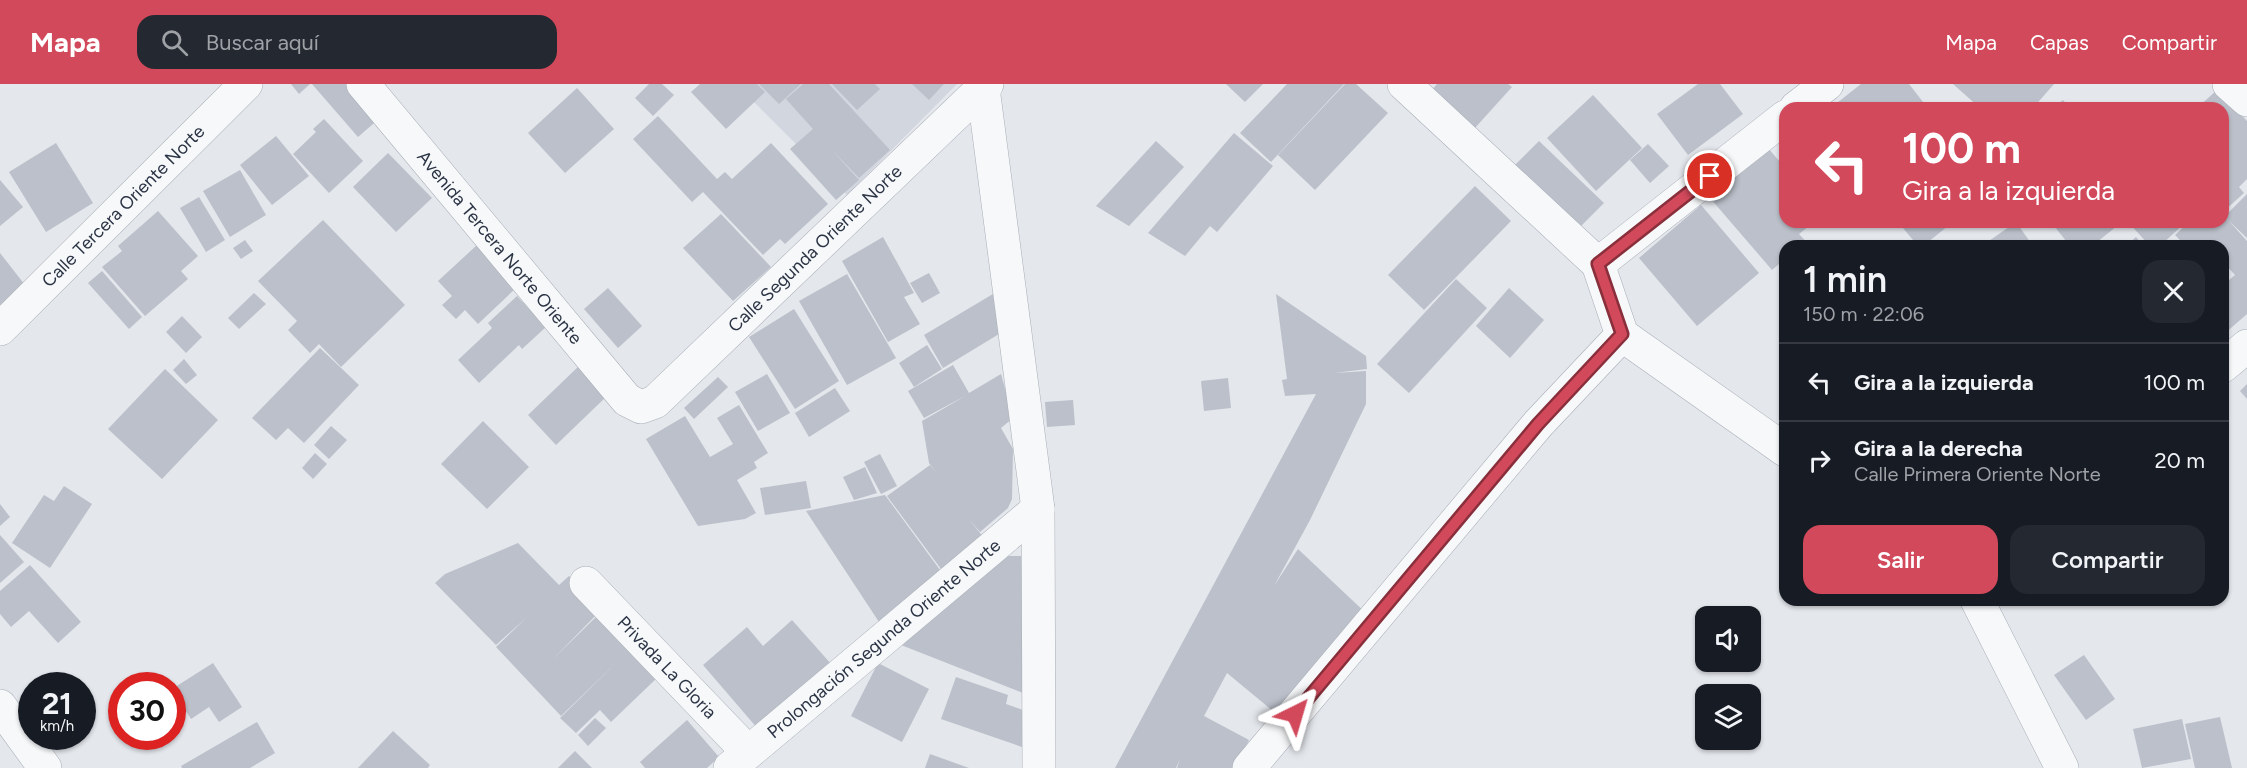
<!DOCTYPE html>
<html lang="es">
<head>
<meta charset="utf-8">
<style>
	:root { --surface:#171b24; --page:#242831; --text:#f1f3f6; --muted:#9ea1a6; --line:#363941; --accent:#d1495b }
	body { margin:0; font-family:Figtree,sans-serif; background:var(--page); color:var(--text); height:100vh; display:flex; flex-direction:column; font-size:22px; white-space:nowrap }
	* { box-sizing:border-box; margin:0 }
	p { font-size:20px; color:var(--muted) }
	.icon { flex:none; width:33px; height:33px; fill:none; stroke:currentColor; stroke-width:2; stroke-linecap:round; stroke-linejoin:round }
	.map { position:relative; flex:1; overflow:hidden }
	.drawer { position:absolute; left:1779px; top:156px; width:450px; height:366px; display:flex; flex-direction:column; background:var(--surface); border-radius:18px; box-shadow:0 2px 4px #0004 }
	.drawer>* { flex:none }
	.hud { position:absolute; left:1779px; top:18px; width:450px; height:126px; border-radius:18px; box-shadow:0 2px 4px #0004; background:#d1495b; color:#fff; overflow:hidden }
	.fabs { position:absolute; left:1695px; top:522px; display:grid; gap:12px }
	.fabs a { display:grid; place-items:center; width:66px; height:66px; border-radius:12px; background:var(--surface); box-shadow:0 2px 4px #0004; font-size:30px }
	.speed { position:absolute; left:18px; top:588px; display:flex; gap:12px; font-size:30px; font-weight:700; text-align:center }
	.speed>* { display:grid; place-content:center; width:78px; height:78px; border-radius:50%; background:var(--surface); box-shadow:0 2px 4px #0004; line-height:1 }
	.speed small { font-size:15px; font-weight:400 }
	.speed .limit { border:9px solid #d22; background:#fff; color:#111 }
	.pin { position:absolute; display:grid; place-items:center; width:51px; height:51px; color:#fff; margin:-26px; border:3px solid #fff; border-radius:50%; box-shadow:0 2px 6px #0007 }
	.me { position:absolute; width:66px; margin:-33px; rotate:40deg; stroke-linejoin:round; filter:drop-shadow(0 0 4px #0008) }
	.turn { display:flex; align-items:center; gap:21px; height:126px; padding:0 24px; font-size:27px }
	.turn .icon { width:78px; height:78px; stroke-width:2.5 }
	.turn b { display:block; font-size:42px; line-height:51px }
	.round { display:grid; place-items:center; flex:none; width:63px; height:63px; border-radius:18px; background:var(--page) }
	.summary { display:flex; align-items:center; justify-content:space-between; height:102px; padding:0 24px }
	h1 { font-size:36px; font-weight:600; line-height:45px }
	.primary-button { display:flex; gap:12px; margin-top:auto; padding:12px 24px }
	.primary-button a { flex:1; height:69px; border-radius:18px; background:var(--accent); color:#fff; font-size:24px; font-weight:600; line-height:69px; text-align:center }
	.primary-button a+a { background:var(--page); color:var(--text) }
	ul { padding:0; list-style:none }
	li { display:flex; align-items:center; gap:18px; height:78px; padding:0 24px; border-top:2px solid var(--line) }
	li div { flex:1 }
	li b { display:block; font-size:22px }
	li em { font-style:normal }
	header { display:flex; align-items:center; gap:36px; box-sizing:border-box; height:84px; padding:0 30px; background:var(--accent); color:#fff }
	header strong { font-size:28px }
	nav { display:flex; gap:33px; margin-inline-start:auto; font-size:21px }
	.search { width:420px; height:54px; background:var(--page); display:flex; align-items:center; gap:15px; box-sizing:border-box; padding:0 21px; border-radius:18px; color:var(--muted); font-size:22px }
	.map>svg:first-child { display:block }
	.built { fill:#d2d6de }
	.building { fill:#bbc0ca }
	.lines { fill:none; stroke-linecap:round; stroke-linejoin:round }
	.minor-casing { stroke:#a9aeb7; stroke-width:34 }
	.minor { stroke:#f7f8fa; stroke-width:33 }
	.route-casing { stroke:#882f3b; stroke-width:15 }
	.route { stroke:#d1495b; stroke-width:10 }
	.labels { text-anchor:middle; stroke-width:4.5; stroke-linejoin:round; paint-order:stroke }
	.street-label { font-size:18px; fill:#2b3445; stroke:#f4f6f9 }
</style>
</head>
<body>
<header>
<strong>Mapa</strong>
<div class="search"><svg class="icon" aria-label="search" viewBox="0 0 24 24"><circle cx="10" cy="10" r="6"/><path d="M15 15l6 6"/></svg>Buscar aquí</div>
<nav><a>Mapa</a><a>Capas</a><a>Compartir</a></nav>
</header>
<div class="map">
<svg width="2247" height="684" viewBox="0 0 2247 684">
	<rect width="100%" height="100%" fill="#e4e7ec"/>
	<path class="built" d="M736 0H957L847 111Z"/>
	<g class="building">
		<path d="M291 0H310L299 10Z"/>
		<path d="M312 0H353L381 33 358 53Z"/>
		<path d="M649 0H662L674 11 653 32 635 14Z"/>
		<path d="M700 0H757L765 8 726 45 691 8Z"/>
		<path d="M759 0H801L779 20Z"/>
		<path d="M803 0H829L890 66 859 94 831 65 859 96 836 116 790 65 813 45 786 15Z"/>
		<path d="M832 0H875L880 5 857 26Z"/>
		<path d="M912 0H944L929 16Z"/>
		<path d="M1226 0H1263L1245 18Z"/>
		<path d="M1287 0H1344L1271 78 1240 49Z"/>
		<path d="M1345 0H1356L1388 29 1315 106 1278 71Z"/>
		<path d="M1437 0H1508L1512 3 1474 45 1431 7Z"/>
		<path d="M1698 0H1720L1743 30 1688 71 1657 30Z"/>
		<path d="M1861 0H1909L1923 18 1915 24H1840L1837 19Z"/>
		<path d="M1953 0H2054L2033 24 2025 22 2023 24H1980Z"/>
		<path d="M577 4 614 45 565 89 528 49Z"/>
		<path d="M2217 6 2247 37V95L2239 103 2244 109 2223 128V24H2197Z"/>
		<path d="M1593 11 1642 64 1596 107 1547 54Z"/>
		<path d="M2063 16 2070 24H2053Z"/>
		<path d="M658 32 717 95 725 88 732 95 771 59 828 120 785 160 780 155 763 171 703 108 692 118 633 55Z"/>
		<path d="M324 35 363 77 329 109 293 70 316 48 313 45Z"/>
		<path d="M1234 49 1273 82 1217 148 1210 142 1185 172 1148 149Z"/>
		<path d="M276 52 309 92 272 121 240 81Z"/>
		<path d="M1156 57 1184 83 1129 142 1096 122Z"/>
		<path d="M1539 57 1604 119 1580 143 1515 81Z"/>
		<path d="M56 59 93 119 46 148 9 88Z"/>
		<path d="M1648 60 1669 82 1650 99 1630 76Z"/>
		<path d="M1768 64 1785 84V138H1814L1799 150 1810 162H1785V175L1772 186 1710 114Z"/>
		<path d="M388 69 432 114 396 148 353 103Z"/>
		<path d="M240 86 266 131 230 153 203 107Z"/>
		<path d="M0 96 23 123 0 142Z"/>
		<path d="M1475 102 1511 137 1424 226 1388 191Z"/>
		<path d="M2247 110V154L2229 137 2247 157V230L2224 250 2227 253 2223 257V201L2235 191 2223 178V162H2208L2203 156 2196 162H2186L2175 151 2189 138H2223V130L2225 132Z"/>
		<path d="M199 113 225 156 206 168 180 124Z"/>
		<path d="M1701 121 1759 189 1697 242 1639 174Z"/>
		<path d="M158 127 198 172 181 187 188 195 145 232 102 183 122 167 118 162Z"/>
		<path d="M721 130 771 183 733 217 683 164Z"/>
		<path d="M323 136 405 221 341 283 319 260 310 269 288 246 297 237 258 197Z"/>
		<path d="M1898 138H1953L1923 162H1918Z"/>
		<path d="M2016 138 2033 162H1993L1989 157Z"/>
		<path d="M2051 138H2122L2092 162H2070Z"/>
		<path d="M2128 138H2186L2160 162H2150Z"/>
		<path d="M883 153 914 209 904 213 920 240 888 258 842 177Z"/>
		<path d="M2136 153 2144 162H2126Z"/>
		<path d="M245 156 253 167 241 175 233 164Z"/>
		<path d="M477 161 517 203 478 240 465 226 456 235 442 221 452 212 438 197Z"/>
		<path d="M0 169 25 201 0 221Z"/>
		<path d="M102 187 142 233 129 245 88 199Z"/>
		<path d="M929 189 940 209 922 219 910 199Z"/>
		<path d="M847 190 896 274 847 301 799 217Z"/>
		<path d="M1456 195 1487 224 1409 309 1377 280Z"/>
		<path d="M608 204 642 242 618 264 584 225Z"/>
		<path d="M1509 204 1544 236 1510 274 1476 242Z"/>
		<path d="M254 209 266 220 239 245 228 234Z"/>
		<path d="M993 210 999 250 943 284 924 251Z"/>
		<path d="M1276 210 1366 272 1367 285 1334 289 1366 287V320L1310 436 1274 502 1298 465 1369 532 1286 638 1227 589 1204 632 1249 656 1234 684H1177L1180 675 1176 684H1115L1316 310 1285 312 1282 296 1287 295Z"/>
		<path d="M517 212 546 243 522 265 519 261 479 299 458 276 492 244 488 239Z"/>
		<path d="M794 225 839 297 795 325 749 253Z"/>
		<path d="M182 232 202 253 186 269 166 248Z"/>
		<path d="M927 261 942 285 914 303 899 279Z"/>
		<path d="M320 264 359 301 304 359 288 344 276 356 252 334Z"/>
		<path d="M184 275 197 291 186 300 173 286Z"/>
		<path d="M580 281 608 311 556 361 528 331Z"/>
		<path d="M953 281 969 309 1001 290 1013 334 1001 344 1013 365 1012 415 1008 424 980 448 969 435 987 458 944 489 887 412 930 381 938 391 929 379 922 337 967 311 924 334 908 307Z"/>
		<path d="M165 285 218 336 162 395 108 345Z"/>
		<path d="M767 290 790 329 758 347 735 308Z"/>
		<path d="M718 293 728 303 694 335 684 324Z"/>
		<path d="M1228 294 1231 324 1204 327 1201 297Z"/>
		<path d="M2247 300V315L2240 307Z"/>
		<path d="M835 304 850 327 809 353 795 329Z"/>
		<path d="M1073 316 1075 341 1047 343 1045 318Z"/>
		<path d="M739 321 768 369 754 378 757 384 737 396 756 429 745 435 698 442 646 355 685 332 710 373 733 360 717 334Z"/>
		<path d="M483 337 529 383 487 425 441 380Z"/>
		<path d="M331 342 347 356 329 375 314 361Z"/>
		<path d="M315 369 327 380 313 395 302 384Z"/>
		<path d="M880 370 897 402 881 410 864 378Z"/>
		<path d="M865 383 877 409 854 416 843 393Z"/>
		<path d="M806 397 811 424 765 431 760 404Z"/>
		<path d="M64 402 92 420 50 484 12 459 44 411 54 417Z"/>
		<path d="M885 411 943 490 881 541 806 427Z"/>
		<path d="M0 420 10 433 0 442Z"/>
		<path d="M0 451 24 478 0 499Z"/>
		<path d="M518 459 559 501 569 492 602 525 553 575 599 530 659 592 611 638 600 626 576 649 560 634 618 577 561 632 496 563 527 533 496 561 435 499 445 490Z"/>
		<path d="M1008 472H1021L1033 613 901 561Z"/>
		<path d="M30 481 81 538 58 559 29 527 11 543 0 530V507Z"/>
		<path d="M792 536 832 581 758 645 703 581 747 543 763 562Z"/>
		<path d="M2084 571 2115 615 2086 636 2054 591Z"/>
		<path d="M213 579 242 623 219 638 209 623 191 635 172 605Z"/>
		<path d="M878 579 929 605 902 658 851 632Z"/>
		<path d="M956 593 1008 611 1006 620 1037 631 1025 664 941 635Z"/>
		<path d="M172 619 184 640 172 646Z"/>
		<path d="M2220 633 2232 684H2195L2185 640Z"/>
		<path d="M595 634 606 644 588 662 578 651Z"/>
		<path d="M2182 635 2191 675 2142 684 2133 645Z"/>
		<path d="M687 636 719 673 707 684H645L640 678Z"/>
		<path d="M257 638 275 669 250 684H182L181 682Z"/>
		<path d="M393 647 430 681 428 684H358Z"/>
		<path d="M141 652H160L145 661Z"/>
		<path d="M575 667 592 684H558Z"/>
		<path d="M930 670 969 684H925Z"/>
	</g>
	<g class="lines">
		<g class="minor-casing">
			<g id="minor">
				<path id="s1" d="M363 0 627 316 641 323 655 318 987 0"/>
				<path d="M1404 0 1598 180 1622 251 1785 366"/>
				<path d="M2229 0 2247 16"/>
				<path d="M983 4 1038 425 1039 684"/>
				<path d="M1796 24 1827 0"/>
				<path d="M1598 180 1785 33"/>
				<path id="s2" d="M0 245 246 0"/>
				<path d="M2223 282 2247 262"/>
				<path id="s3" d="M586 499 748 668"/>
				<path d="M1977 516 2062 684"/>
				<path d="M0 622 45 684"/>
				<path id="s4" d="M730 684 1038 425"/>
				<path d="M1249 684 1538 340 1622 251"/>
			</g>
		</g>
		<use href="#minor" class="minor"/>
	</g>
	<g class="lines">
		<g class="route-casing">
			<path id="route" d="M1295 630 1538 340 1622 250 1598 180 1710 92"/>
		</g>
		<use href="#route" class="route"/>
	</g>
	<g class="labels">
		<g class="street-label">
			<text dy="6" stroke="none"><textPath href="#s2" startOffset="174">Calle Tercera Oriente Norte</textPath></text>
			<text dy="6" stroke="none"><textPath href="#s1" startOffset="213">Avenida Tercera Norte Oriente</textPath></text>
			<text dy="6" stroke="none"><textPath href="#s1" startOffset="664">Calle Segunda Oriente Norte</textPath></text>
			<text dy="6" stroke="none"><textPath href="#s4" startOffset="201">Prolongación Segunda Oriente Norte</textPath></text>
			<text dy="6" stroke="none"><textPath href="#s3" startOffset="117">Privada La Gloria</textPath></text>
		</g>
	</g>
</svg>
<div class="fabs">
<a><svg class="icon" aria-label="sound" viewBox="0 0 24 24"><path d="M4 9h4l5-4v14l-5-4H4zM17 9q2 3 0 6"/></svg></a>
<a><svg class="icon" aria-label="layers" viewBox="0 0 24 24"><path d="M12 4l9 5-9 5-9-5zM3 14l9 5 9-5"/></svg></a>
</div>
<div class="speed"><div>21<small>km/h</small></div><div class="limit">30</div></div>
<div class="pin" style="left:1710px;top:92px;background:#d93025"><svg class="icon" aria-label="arrive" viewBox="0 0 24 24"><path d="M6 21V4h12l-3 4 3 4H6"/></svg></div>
<svg class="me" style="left:1295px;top:630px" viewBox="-20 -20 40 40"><path d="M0-17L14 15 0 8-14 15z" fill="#d1495b" stroke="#fff" stroke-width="4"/></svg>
<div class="hud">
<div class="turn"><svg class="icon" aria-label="left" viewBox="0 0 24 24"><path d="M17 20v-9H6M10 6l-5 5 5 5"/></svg><div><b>100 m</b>Gira a la izquierda</div></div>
</div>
<section class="drawer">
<div class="summary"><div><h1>1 min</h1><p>150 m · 22:06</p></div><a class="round"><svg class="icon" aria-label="close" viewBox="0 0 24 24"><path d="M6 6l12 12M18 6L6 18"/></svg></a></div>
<ul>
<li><svg class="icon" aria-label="left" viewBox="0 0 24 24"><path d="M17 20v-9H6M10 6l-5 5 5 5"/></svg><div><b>Gira a la izquierda</b></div><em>100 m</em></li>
<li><svg class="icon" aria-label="right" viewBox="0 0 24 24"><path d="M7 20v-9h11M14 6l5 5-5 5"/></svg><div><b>Gira a la derecha</b><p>Calle Primera Oriente Norte</p></div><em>20 m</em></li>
</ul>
<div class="primary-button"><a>Salir</a><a>Compartir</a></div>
</section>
</div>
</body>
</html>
